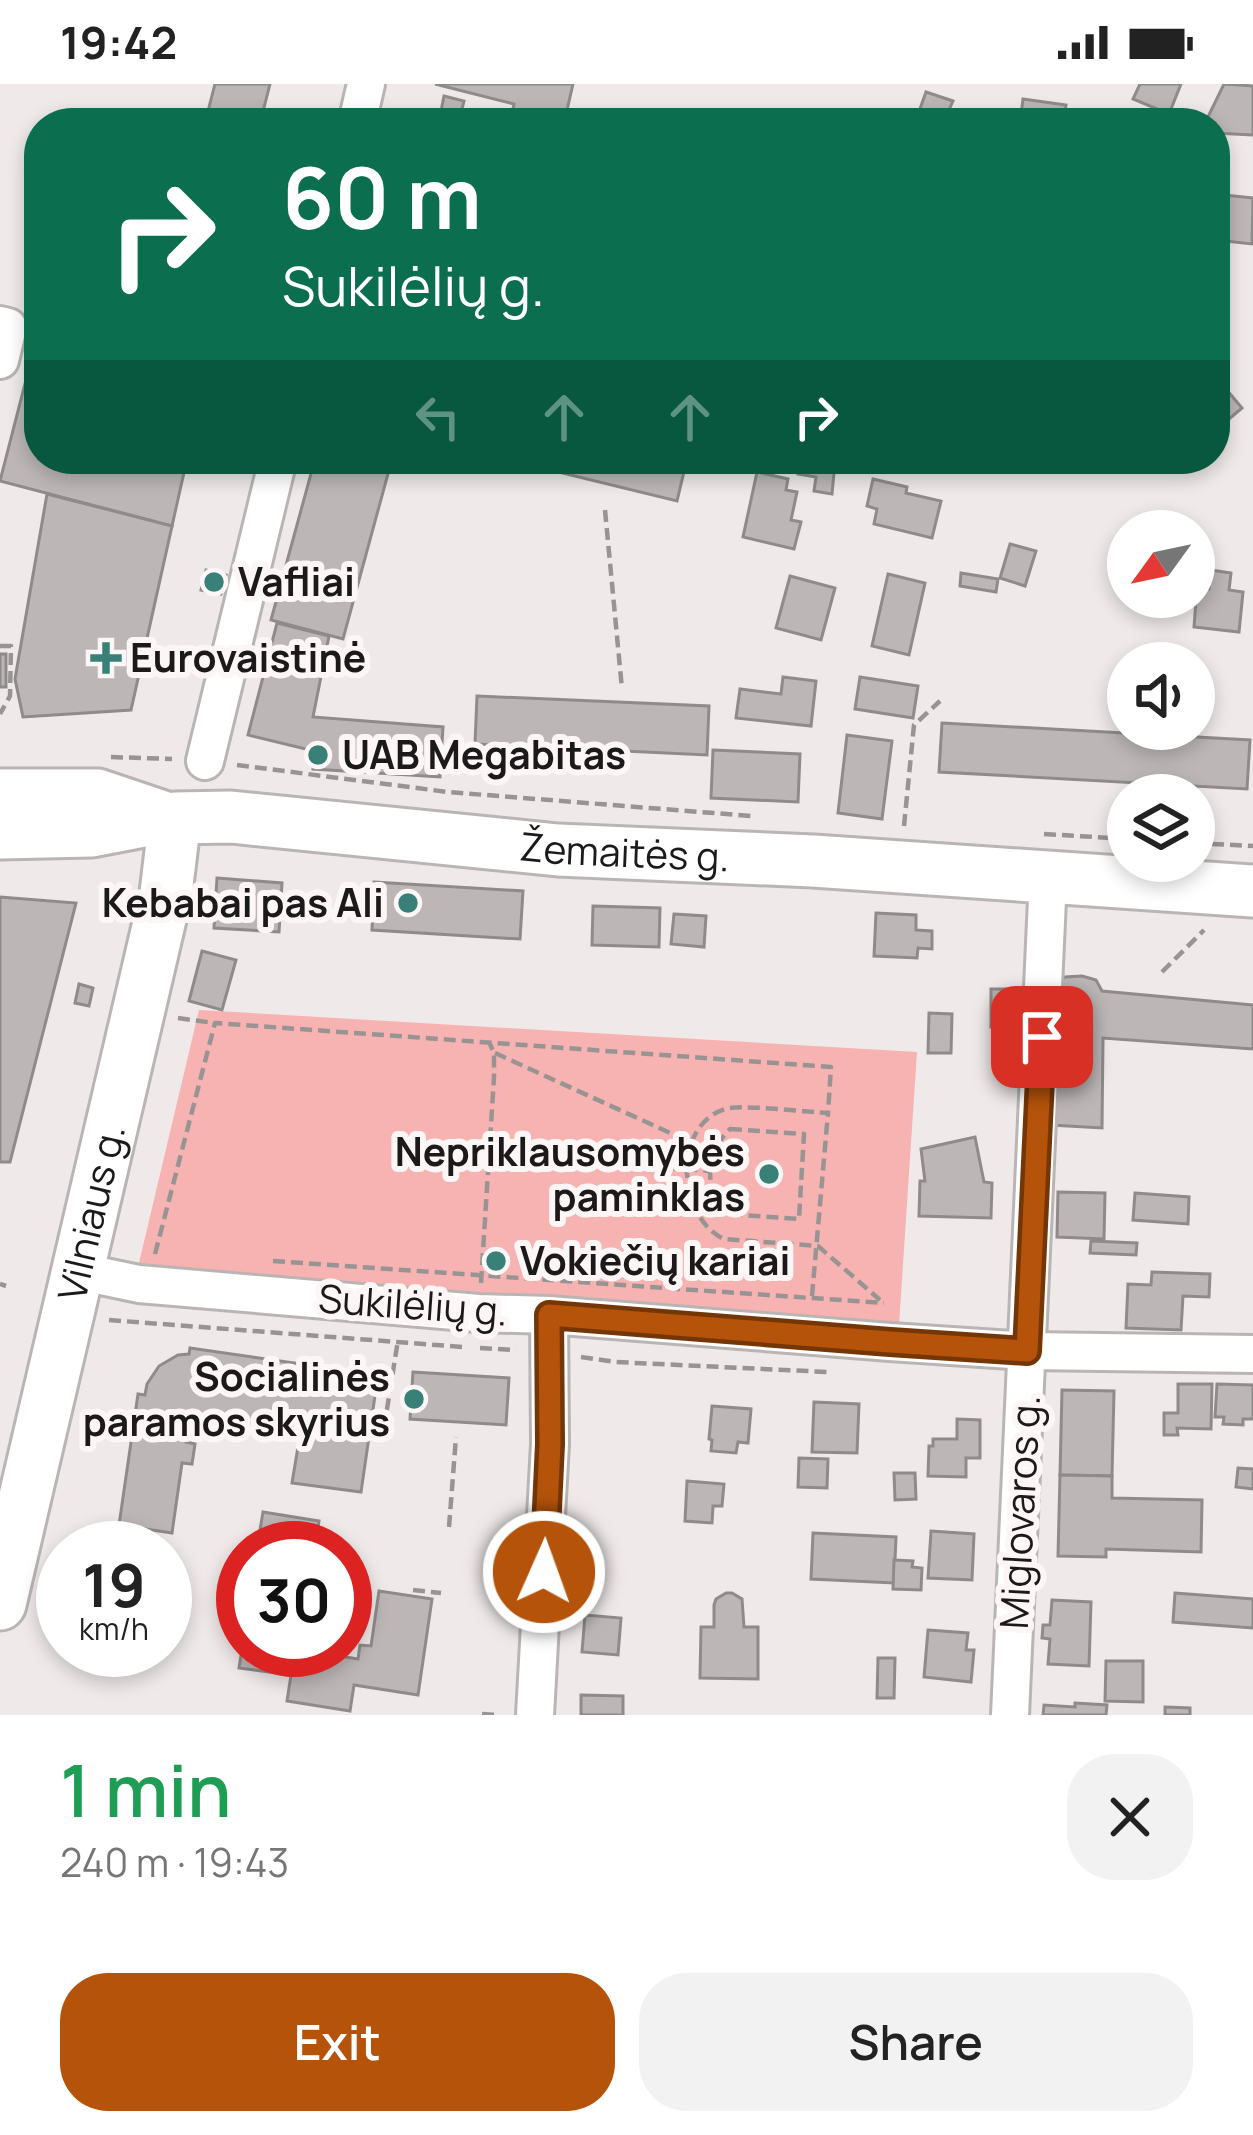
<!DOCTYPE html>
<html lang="en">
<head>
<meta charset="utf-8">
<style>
	:root { --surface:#fff; --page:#f2f2f2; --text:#222; --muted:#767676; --accent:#b45309 }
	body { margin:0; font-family:Manrope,sans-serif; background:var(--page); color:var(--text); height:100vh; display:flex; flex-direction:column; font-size:45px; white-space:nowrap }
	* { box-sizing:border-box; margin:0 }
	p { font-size:39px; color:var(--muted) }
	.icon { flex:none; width:66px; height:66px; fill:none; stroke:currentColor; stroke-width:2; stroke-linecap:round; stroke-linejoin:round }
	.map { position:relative; height:1631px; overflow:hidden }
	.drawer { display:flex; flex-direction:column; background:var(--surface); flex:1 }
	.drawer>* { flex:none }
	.guide { position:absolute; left:24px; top:24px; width:1206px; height:366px; border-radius:48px; box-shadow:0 6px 18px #0003; background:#0b6e4f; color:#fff; overflow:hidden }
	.needle { width:78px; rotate:237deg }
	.buttons { position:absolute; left:1107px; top:426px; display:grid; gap:24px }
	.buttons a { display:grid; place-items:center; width:108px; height:108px; border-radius:50%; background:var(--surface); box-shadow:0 6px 18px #0003; font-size:60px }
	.speed { position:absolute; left:36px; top:1437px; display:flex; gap:24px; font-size:60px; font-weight:700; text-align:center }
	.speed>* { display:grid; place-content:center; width:156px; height:156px; border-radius:50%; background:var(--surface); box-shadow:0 6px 18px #0003; line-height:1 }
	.speed small { font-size:30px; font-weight:400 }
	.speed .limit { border:18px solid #d22; background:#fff; color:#111 }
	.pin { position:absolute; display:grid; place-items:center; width:102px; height:102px; color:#fff; margin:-51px; border-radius:24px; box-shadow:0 6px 18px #0006 }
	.me { position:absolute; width:132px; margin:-66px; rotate:2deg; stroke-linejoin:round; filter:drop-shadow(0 0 9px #0008) }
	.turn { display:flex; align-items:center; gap:42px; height:252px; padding:0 60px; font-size:54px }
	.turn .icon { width:156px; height:156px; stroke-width:2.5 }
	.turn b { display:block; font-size:84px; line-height:102px }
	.lanes { display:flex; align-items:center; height:114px; padding:0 60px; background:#0003; justify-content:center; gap:60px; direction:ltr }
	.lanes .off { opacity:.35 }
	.round { display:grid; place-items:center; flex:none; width:126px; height:126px; border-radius:48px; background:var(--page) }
	.headline { display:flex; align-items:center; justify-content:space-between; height:204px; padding:0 60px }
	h1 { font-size:72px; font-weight:600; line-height:90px; color:#1e9e55 }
	.cta { display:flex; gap:24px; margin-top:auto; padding:24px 60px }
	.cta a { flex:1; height:138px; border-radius:48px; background:var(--accent); color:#fff; font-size:48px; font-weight:600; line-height:138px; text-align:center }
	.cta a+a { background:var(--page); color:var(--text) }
	.status { display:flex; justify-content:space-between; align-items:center; height:84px; padding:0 60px; background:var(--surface); direction:ltr }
	.status svg { height:33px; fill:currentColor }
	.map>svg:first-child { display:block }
	.green { fill:#f6b3b1 }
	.building { fill:#bcb7b6; stroke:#908b8b; stroke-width:3 }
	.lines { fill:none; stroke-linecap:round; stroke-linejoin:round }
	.minor-casing { stroke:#bab5b4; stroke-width:42 }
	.major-casing { stroke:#bab5b4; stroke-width:51 }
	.highway-casing { stroke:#bab5b4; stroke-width:57 }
	.path { stroke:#999494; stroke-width:4.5; stroke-dasharray:12 6; stroke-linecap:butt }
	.minor { stroke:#fff; stroke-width:36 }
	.major { stroke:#fff; stroke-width:45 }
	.highway { stroke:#fff; stroke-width:51 }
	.route-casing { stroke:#753606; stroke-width:30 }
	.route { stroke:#b45309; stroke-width:21 }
	.poi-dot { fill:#398078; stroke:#fcf6f6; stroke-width:4.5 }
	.labels { text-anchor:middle; stroke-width:12; stroke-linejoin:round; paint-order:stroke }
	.poi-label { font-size:39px; font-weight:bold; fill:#1b1919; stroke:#fcf6f6; text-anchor:start }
	.street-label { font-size:39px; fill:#1b1919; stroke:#fcf6f6 }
</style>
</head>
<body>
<div class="status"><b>19:42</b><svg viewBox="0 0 49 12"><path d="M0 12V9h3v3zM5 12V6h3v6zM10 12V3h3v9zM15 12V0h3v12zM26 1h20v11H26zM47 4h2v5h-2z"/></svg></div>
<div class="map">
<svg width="1253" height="1631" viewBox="0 0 1253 1631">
	<rect width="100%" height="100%" fill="#efe9e9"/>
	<path class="green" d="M199 926 917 968 899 1241 138 1183Z"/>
	<g class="building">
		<path d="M215 0H270L260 39H205Z"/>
		<path d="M435 0H573L564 39H510L514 20Z"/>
		<path d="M1140 0H1181L1169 30 1133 15Z"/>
		<path d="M1224 0 1253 2V51L1215 49V39H1205Z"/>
		<path d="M926 8 953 17 948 28 942 26 938 39H915Z"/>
		<path d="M444 12 464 17 460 33 485 39H413L416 27 440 32Z"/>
		<path d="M1023 15 1066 21 1063 39H1020Z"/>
		<path d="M1215 110 1253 114 1252 160 1215 156Z"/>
		<path d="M31 168 39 170V191L26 188Z"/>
		<path d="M36 257H39V375H187L172 442 0 397Z"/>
		<path d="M1226 305 1242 324 1223 340 1215 330V314Z"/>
		<path d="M315 375H392L343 555 271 536Z"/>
		<path d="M505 375H687L677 417Z"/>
		<path d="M801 375 835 378 832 410 814 407 816 393 798 390Z"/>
		<path d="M757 388 788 395 786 406 797 408 791 436 801 438 794 465 743 453Z"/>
		<path d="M873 395 907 403 906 409 941 417 932 454 874 440 877 425 867 422Z"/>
		<path d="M47 410 172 442 131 626 23 633 15 595Z"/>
		<path d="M1010 460 1036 467 1025 502 1000 494Z"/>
		<path d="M206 486 226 491 221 510 201 506Z"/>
		<path d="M1211 486 1231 489 1229 506 1243 508 1239 548 1194 543 1197 503 1209 505Z"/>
		<path d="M961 489 998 495 996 508 960 502Z"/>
		<path d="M888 490 925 499 909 571 872 562Z"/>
		<path d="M790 492 835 504 821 556 776 544Z"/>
		<path d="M277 539 329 552 313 633 443 643 440 693 313 685 314 667 248 651Z"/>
		<rect x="0" y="570" width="6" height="33"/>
		<path d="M783 593 816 597 811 642 736 634 740 605 781 610Z"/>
		<path d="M860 593 918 602 913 634 855 625Z"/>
		<path d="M477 612 709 622 707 671 475 660Z"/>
		<path d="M942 639 1250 656 1247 705 939 688Z"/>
		<path d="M847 651 892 657 882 735 838 729Z"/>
		<path d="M713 666 800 670 798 718 711 714Z"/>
		<path d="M217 794 282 799 279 848 214 844Z"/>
		<path d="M374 798 523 807 520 855 372 846Z"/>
		<path d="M0 813 76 819 10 1078H0Z"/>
		<path d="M593 822 660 824 659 863 592 861Z"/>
		<path d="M876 829 916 831V846L932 847V865L918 864 917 874 874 872Z"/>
		<path d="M674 830 706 832 704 863 671 860Z"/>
		<path d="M202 867 236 876 222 926 189 917Z"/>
		<path d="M1082 892 1096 896 1102 907 1253 921V965L1103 954 1102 1044 1051 1041 1053 1003 1063 1002V983L1054 982 1055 942H1064L1051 922 1055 903 1065 893Z"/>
		<path d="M79 900 93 904 89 922 75 919Z"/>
		<path d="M991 905H1026L1025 943H991Z"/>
		<path d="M929 929 952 930 951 969H928Z"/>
		<path d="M975 1053 984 1098 992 1099 991 1134 919 1132 920 1097H925L921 1065Z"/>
		<path d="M1058 1108 1105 1109 1104 1155 1057 1153Z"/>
		<path d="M1135 1109 1189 1113 1188 1140 1133 1136Z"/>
		<path d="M1091 1157 1137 1159 1136 1171 1090 1169Z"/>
		<path d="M1152 1188 1210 1190 1209 1213 1183 1212 1181 1246 1126 1244 1128 1200 1151 1201Z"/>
		<path d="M190 1264 378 1291 361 1408 292 1399 301 1345 190 1329 186 1358 195 1360 192 1380 182 1379 172 1449 119 1441 138 1310 145 1311 147 1300 159 1282 178 1271 189 1270Z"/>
		<path d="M413 1288 509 1294 506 1341 410 1335Z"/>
		<path d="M1178 1300H1212L1211 1345 1177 1344 1178 1351H1164V1329H1178Z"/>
		<path d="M1217 1300 1253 1301V1335H1243V1341L1223 1340 1224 1333H1215Z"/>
		<path d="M1062 1306 1114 1307 1112 1392 1060 1391Z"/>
		<path d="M814 1318 859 1320 857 1369 812 1368Z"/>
		<path d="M712 1322 751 1325 748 1359 738 1358 736 1369 711 1367 712 1356 709 1355Z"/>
		<path d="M957 1335 980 1336V1374H966V1393L928 1392 929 1362H933V1355H957Z"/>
		<path d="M799 1374 828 1375 827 1404 798 1403Z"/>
		<path d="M1238 1384 1253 1385V1405L1236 1403Z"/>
		<path d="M894 1389H915L916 1415 895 1416Z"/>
		<path d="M1060 1391 1112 1392V1414L1202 1416 1201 1468 1106 1465V1473L1058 1472Z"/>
		<path d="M687 1397 724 1400 722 1422H713L712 1439 685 1437Z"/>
		<path d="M263 1428 319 1437 315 1464H257Z"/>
		<path d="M931 1447 974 1450 972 1496 928 1494Z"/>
		<path d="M813 1449 896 1453 894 1499 811 1495Z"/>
		<path d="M894 1476 913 1477 912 1483 922 1484 921 1506 893 1505Z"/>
		<path d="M379 1507 432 1515 418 1611 354 1601 350 1627 287 1617 291 1591 239 1584 243 1559V1566H302L358 1575 360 1561 371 1562Z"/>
		<path d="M726 1509H732L742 1515 744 1543H758V1595L700 1594 701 1543H714V1521L716 1515Z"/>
		<path d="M1175 1509 1253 1515V1544L1173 1538Z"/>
		<path d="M1052 1516 1091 1518 1089 1582 1048 1580 1050 1555 1042 1554 1043 1541H1050Z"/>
		<path d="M585 1531 621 1534 618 1571 582 1568Z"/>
		<path d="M928 1546 968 1549 966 1566H974L971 1598 924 1593Z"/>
		<path d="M878 1574H895L894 1614H877Z"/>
		<path d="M1106 1577H1143V1618L1105 1617Z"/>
		<path d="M581 1611 623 1612V1631H581Z"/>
		<path d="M1075 1619 1107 1621 1106 1631H1043L1044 1621 1075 1623Z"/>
		<path d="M1165 1623 1190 1624V1631H1165Z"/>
	</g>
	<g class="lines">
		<g class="minor-casing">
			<g id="minor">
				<path d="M357 39 366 0"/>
				<path d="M0 241 8 243 0 276"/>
				<path d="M205 677 278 375"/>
				<path d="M77 1187 139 1200 478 1229 549 1231 890 1258 1027 1267 1253 1270"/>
				<path d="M535 1631 550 1360 549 1231"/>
				<path d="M1010 1631 1048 793"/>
			</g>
		</g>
		<g class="major-casing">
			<g id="major">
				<path d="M0 708H98L175 734"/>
				<path d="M0 752 92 750 170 735"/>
			</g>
		</g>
		<g class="highway-casing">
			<g id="highway">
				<path id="s1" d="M0 1520 166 809 175 734 231 733 558 766 813 777 1253 807"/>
			</g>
		</g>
		<g class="path">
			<path d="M605 426 622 605"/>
			<path d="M0 562H11L10 612 0 630"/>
			<path d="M111 673 172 675"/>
			<path d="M237 681 448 708 751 732"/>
			<path d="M904 742 914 641 940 617"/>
			<path d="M1044 750 1128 755"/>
			<path d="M1194 759 1253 762"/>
			<path d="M1162 888 1204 846"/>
			<path d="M178 934 214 939"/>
			<path d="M495 969 692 1059"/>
			<path d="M730 1045 804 1050 799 1135 727 1130C703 1104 705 1069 730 1045Z"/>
			<path d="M488 1071 710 1087"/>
			<path d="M155 1170 215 939 831 983 828 1029"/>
			<path d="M273 1177 884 1219"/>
			<path d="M481 1199 494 993V969L490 960"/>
			<path d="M0 1200 6 1202"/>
			<path d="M812 1212 828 1029C807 1028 741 1020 725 1025 671 1042 678 1134 724 1155L818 1162 880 1216"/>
			<path d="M109 1236 463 1263"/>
			<path d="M480 1264 516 1266"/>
			<path d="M581 1273 616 1278 827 1288"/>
			<path d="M384 1344 398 1256"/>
			<path d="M449 1443 456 1353"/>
			<path d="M413 1506 441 1509"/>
			<path d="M482 1630 499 1631"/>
		</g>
		<use href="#minor" class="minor"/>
		<use href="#major" class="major"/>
		<use href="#highway" class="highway"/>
	</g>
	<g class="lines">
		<g class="route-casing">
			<path id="route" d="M544 1488 550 1360 549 1231 890 1258 1027 1267 1042 953"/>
		</g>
		<use href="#route" class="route"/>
	</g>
	<g class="poi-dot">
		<circle cx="214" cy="498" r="12"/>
		<path d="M100 556h12v12h12v12h-12v12h-12v-12h-12v-12h12z"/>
		<circle cx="318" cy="671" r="12"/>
		<circle cx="408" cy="819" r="12"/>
		<circle cx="769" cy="1090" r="12"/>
		<circle cx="496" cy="1177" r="12"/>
		<circle cx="414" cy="1315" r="12"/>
	</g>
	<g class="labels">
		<g class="poi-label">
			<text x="238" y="512">Vafliai</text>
			<text x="130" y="588">Eurovaistinė</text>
			<text x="342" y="685">UAB Megabitas</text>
			<text x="384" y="833" text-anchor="end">Kebabai pas Ali</text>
			<text x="745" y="1082" text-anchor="end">Nepriklausomybės<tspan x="745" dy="45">paminklas</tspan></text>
			<text x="520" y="1191">Vokiečių kariai</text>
			<text x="390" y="1307" text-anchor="end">Socialinės<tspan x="390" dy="45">paramos skyrius</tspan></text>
		</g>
		<g class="street-label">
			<text dy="14" stroke="none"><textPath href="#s1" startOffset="1257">Žemaitės g.</textPath></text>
			<text dy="14" stroke="none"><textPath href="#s1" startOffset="402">Vilniaus g.</textPath></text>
			<text transform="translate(413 1221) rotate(4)" y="14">Sukilėlių g.</text>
			<text transform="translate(1020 1428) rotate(-87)" y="14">Miglovaros g.</text>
		</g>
	</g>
</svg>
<div class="buttons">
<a><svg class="needle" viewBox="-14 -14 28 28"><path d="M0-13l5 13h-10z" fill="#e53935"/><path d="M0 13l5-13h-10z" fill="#767676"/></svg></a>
<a><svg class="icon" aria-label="sound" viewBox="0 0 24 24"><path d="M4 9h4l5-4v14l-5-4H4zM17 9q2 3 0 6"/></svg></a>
<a><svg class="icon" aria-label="layers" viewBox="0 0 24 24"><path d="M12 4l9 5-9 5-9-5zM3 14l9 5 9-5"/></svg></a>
</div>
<div class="speed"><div>19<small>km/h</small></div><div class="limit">30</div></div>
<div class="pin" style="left:1042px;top:953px;background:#d93025"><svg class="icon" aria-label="arrive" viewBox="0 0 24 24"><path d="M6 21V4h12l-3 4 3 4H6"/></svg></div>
<svg class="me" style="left:544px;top:1488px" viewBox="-20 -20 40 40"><circle r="17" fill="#b45309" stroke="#fff" stroke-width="3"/><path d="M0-11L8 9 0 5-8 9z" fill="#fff"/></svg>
<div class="guide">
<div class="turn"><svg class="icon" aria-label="right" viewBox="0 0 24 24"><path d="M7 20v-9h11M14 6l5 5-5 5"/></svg><div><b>60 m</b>Sukilėlių g.</div></div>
<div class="lanes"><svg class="icon off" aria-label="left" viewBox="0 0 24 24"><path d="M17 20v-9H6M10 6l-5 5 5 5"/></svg><svg class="icon off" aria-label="ahead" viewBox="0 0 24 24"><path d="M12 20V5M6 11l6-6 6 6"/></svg><svg class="icon off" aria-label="ahead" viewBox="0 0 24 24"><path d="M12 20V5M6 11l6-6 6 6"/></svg><svg class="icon" aria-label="right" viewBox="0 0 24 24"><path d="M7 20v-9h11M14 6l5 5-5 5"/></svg></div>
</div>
</div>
<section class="drawer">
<div class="headline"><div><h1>1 min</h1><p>240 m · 19:43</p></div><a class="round"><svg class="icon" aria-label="close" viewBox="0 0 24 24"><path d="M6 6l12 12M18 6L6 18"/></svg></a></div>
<div class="cta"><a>Exit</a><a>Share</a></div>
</section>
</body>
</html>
